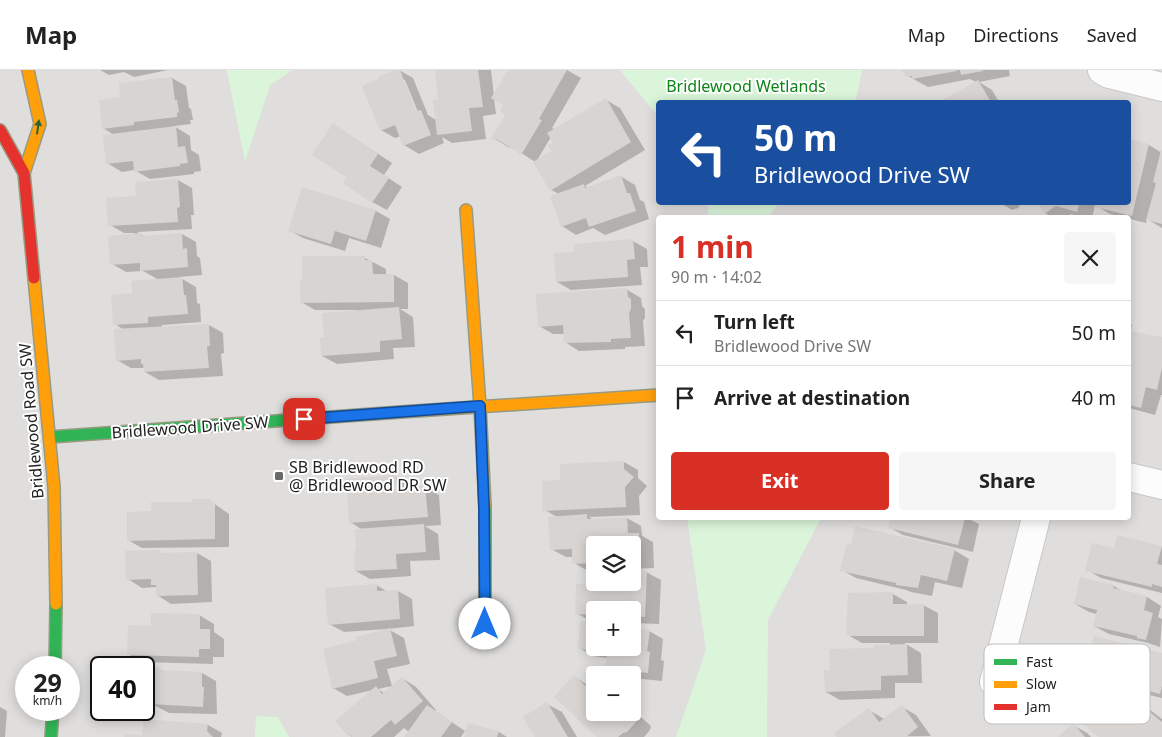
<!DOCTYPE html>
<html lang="en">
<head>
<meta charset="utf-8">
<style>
	:root { --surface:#fff; --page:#f6f6f6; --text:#222; --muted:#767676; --line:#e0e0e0; --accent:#d93025 }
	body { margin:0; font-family:"Noto Sans",sans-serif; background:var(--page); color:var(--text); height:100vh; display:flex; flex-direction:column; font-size:19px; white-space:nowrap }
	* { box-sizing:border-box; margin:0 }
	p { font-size:16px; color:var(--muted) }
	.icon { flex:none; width:28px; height:28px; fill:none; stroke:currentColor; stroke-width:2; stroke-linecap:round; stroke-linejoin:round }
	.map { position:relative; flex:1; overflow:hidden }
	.panel { position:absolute; left:656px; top:145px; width:475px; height:305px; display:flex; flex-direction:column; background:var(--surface); border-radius:5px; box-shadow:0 2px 12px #0003 }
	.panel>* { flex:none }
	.guide { position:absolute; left:656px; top:30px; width:475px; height:105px; border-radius:5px; box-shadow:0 2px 12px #0003; background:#1a4fa0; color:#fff; overflow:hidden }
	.controls { position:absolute; left:586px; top:466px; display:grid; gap:10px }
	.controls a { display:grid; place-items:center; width:55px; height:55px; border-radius:5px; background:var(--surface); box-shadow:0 2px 12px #0003; font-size:25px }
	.speed { position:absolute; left:15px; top:586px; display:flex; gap:10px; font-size:25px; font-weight:700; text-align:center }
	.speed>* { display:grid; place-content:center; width:65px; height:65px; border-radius:50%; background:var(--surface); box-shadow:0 2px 12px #0003; line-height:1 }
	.speed small { font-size:12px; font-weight:400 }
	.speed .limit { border:2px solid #111; border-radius:8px; background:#fff; color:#111 }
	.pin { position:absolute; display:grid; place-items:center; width:42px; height:42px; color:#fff; margin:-21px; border-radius:10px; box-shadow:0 2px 8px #0006 }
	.me { position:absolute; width:55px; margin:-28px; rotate:0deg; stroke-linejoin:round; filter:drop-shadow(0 0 4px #0008) }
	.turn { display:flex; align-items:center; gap:18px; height:105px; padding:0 15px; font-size:22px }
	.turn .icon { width:65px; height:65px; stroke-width:2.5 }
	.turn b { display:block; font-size:35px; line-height:42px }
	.round { display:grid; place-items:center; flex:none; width:52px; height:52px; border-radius:5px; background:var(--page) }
	.head { display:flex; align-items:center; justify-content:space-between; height:85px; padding:0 15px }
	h1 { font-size:30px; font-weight:700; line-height:38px; color:var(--accent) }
	.primary-button { display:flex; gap:10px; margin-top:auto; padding:10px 15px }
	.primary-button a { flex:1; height:58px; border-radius:5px; background:var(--accent); color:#fff; font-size:20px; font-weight:700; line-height:58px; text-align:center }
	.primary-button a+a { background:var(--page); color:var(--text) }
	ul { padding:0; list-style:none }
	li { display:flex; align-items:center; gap:15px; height:65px; padding:0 15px; border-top:1px solid var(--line) }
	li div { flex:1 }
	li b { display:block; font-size:19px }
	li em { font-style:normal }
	header { display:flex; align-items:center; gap:30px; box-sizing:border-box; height:70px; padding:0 25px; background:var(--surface); border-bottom:1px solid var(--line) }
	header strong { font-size:24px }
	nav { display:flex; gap:28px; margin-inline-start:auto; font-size:18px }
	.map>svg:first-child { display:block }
	.residential { fill:#dfdedc; fill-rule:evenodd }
	.park { fill:#daf5da }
	.shadow { fill:#0003; fill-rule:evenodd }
	.building { fill:#d7d4d2 }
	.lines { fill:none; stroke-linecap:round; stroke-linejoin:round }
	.street-casing { stroke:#c9c8c7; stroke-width:30 }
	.fast-casing { stroke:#999a82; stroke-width:14 }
	.slow-casing { stroke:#999a82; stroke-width:14 }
	.jam-casing { stroke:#999a82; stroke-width:14 }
	.street { stroke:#fdfcfc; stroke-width:28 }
	.fast { stroke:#30b455; stroke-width:11 }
	.slow { stroke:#ff9f0a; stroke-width:11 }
	.jam { stroke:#e5322d; stroke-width:11 }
	.oneway { fill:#286439 }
	.route-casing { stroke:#114b97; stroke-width:12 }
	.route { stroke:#1a73e8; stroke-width:9 }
	.poi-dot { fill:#6a6968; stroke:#fff; stroke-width:2 }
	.labels { text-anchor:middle; stroke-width:4; stroke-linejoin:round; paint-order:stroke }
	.park-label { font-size:16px; fill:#0c8416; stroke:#fff }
	.street-label { font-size:16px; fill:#222; stroke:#fff }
	.poi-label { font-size:16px; fill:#222; stroke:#fff; text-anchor:start }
	.key { fill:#fff; stroke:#bdbdbd; stroke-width:1 }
	.key-label { font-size:14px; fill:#222 }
</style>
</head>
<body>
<header>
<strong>Map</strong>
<nav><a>Map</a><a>Directions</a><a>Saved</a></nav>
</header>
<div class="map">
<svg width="1162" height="667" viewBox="0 0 1162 667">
	<rect width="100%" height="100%" fill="#f0eeeb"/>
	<path class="residential" d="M0 0H227L245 90 270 15 292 0H620L659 47V132L709 133 708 147 659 148V448H1129V148L768 147 779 132H1129V32H855L862 0H1162V667H0ZM595 475H632V512H595ZM595 540H632V578H595ZM26 598H69V640H26ZM101 598H144V640H101ZM595 605H632V642H595Z"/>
	<g class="park">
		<path d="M227 0H292L270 15 245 91Z"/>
		<path d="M620 0H862L855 32H659V47Z"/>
		<path d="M709 133V132L779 133 768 147H708Z"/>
		<path d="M687 448H821L768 550 767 667H676L706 580Z"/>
		<path d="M256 646 278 647 289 667H255Z"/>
	</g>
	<g class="shadow">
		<path d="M100 0H168L134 7 124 2 109 5Z"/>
		<path d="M399 0 413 8 428 45 436 50 440 30 436 0H491L494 26 509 0H567L581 8 552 58 556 60 606 30 620 38 645 80 585 116 588 118 620 106 635 115 640 130 644 132 649 149 605 165 593 158 576 165 562 156 559 124 551 120 535 92 511 76 510 78 493 68 507 44 505 35 494 29 496 44 483 46 486 69 452 73 442 67 444 73 419 84 404 75 401 66 395 68 381 60ZM402 10H405L420 47 417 48ZM551 67 555 73 553 81 536 92Z"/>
		<path d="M903 0H1009L1010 6 979 12 992 20 999 32H946L945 30 976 12 970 9 928 17 908 6Z"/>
		<path d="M172 8 186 16 189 38 191 39 193 50H190L191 54 174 56 190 66 191 80 199 85 201 101 194 102V104L150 109 134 100 122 102 107 93 114 65 103 58 122 28Z"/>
		<path d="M334 55 392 93 384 105 402 117 387 140 372 132 348 108Z"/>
		<path d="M1129 70 1149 75 1162 83V158L1147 149 1146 153 1110 144 1095 135 1092 148H1084L1071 144 1065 148H1053L1045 143 1039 132H1129Z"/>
		<path d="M178 110 192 118 194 145H191L192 159 137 162 145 167 182 164 196 172 197 186 200 188 202 205 179 207 196 217 197 233 200 234 201 252 162 255V258L209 255 223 263 224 283 221 284 223 306 159 310 145 302V298H131L117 290 124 260 115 254 133 224 159 210 143 201 126 202 112 194 135 165 134 163H124L110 155 138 128Z"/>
		<path d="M303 118 376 141 390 149 381 178 349 168 345 181 303 168 289 160Z"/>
		<path d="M999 132H1022L1018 138 1012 140Z"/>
		<path d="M633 171 647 179 648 197H640L642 215 571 220 557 212 576 183Z"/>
		<path d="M365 188 386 199V205H394L408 213V239H400L413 247 415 277 393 278 394 289 337 294 322 286 325 268 357 242 356 240H315L301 232Z"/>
		<path d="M626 219 641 228 642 236 645 239V248L643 251 645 276 625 277V279L579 281 565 272 564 264H553L539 256Z"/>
		<path d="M1129 253 1132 255 1130 262 1162 268V325H1161L1155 345 1129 338Z"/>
		<path d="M624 392 638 400V408L647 416 639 426 640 445 589 447 594 450 627 448 641 456 642 466 653 472 654 498 632 499V475H595V501H588L574 493 573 487H566L551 479 557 447 545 440 562 412 561 396Z"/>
		<path d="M396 407 410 415V418L425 417 439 425 441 455 425 456 438 464 440 490 410 491 411 506 370 509 356 501 358 481 363 460 350 452Z"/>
		<path d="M209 430 229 444V477L142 478 128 470 153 442Z"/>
		<path d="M891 448H967L979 454 973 482 903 465 889 457Z"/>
		<path d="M1118 466 1162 477V523L1101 508 1087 500 1115 479Z"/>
		<path d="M954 480 969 489 962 518 935 512 932 526 911 522 906 520 856 508 842 500Z"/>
		<path d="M127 483H197L211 491 212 532 171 534 157 525V517L142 518 128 509Z"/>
		<path d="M646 502 661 510 659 554 632 553V540H595V578H632L649 561 663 569 661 590 664 591 662 611 632 608V605H618L606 598 607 588 593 586 579 578 594 553 576 543 599 516 632 512Z"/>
		<path d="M1081 508 1114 516 1123 522 1147 527 1161 536 1158 547 1162 549 1160 577 1148 573 1109 564 1094 556 1097 544 1089 542 1075 534Z"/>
		<path d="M376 515 388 522 398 521 412 529 414 556 388 559 404 568 410 594 387 599 392 616 378 619 384 623 402 608 416 617 436 640 435 641 465 661 461 667H405L409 662 404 658 394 667H352L348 664 373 620 347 626 333 618 359 571 386 560V559L344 562 329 554Z"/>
		<path d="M893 524 907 532V535H923L938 543V573H904L921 583 922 613H895V628L840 630 826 622 831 601 875 579 890 575V573H862L848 565Z"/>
		<path d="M199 545 214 554V562L224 569V587H213V594L142 592 128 584 152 557Z"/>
		<path d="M1162 584V628L1124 619 1110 611 1111 607 1103 605 1088 597Z"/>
		<path d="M144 598 159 599 164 602 202 603 216 611 217 644 169 643 152 634H144Z"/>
		<path d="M574 606 593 619 595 616V642H632V639L651 656 650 660 644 667H599Z"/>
		<path d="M1095 623 1117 638 1124 636 1130 628 1145 636 1162 649V667H1101Z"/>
		<path d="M547 634 562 642 577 667H536Z"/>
		<path d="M0 637 7 641 5 667H0Z"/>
		<path d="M902 637 916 645 931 666 838 667 869 640 884 649Z"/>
		<path d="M208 655 222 663 221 667H125H143Z"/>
		<path d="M1073 655 1087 663 1091 667H1060Z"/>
		<path d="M499 662 507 667H466Z"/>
	</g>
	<g class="building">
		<path d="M395 0H400L416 41 421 40 431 65 403 76 395 55 380 61 362 16 379 9 378 7Z"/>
		<path d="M435 0H478L483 37 469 38 472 61 437 65 433 30 438 29Z"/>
		<path d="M508 0H567L539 49 542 50 521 85 517 83 518 82 496 69 495 71 491 68 505 45 500 41 503 35 491 28Z"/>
		<path d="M902 0H957V1L912 9V6L907 7 903 3Z"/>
		<path d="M960 0H983V1L961 5Z"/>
		<path d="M172 7 175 30H177L179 42 177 43V47L134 52V55L102 59 99 30 120 27 119 13Z"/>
		<path d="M978 10 991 32H945L943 30Z"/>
		<path d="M606 28 631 72 550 121 533 92 551 81 548 75 553 73 547 63Z"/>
		<path d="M333 53 378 84 370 96 389 108 372 133 343 113 347 108 312 85Z"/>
		<path d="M176 56 178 77 185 76 188 93 180 94V96L134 102 133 91 106 94 103 65Z"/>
		<path d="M1129 69 1149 74 1132 146 1095 137 1096 132H1129Z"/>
		<path d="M1161 80H1162V154L1146 150 1156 113 1153 112Z"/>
		<path d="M621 105 627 123H630L636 141 589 157 586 148 561 157 550 126 584 114 585 118Z"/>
		<path d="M178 109 180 137 177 138 178 152 108 156 106 128 136 126 135 112Z"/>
		<path d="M302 117 376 140 366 171 335 161 331 174 288 161Z"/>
		<path d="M1038 132H1080L1077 142 1056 136 1044 144Z"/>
		<path d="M141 163V166L182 163 183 179 187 178 188 197 140 201V193L110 195 108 166Z"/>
		<path d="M633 169 635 189 627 190 628 207 556 212 554 183 574 182V174Z"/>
		<path d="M302 186H365V190H372L373 204H394V232L300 233V210H302Z"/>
		<path d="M182 207 184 225H186L188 244 148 247V253L113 255 111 225 132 223 131 211Z"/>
		<path d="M627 218 628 227 631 229V239L629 243 631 268 611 269V272L564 273 563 255 538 257 536 224Z"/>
		<path d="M399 237 402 269 380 271V282L321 286 320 267H324L322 243Z"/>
		<path d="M209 254 210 276H207L209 298 144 302 143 294H141V289L116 291 114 259Z"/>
		<path d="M1130 261 1162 267V298L1157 320 1146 317 1141 338 1129 335V266Z"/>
		<path d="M624 391V399L634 407 625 417 626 437 543 441 542 411 560 410V394Z"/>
		<path d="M396 405 397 418 425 416 428 447 349 453 346 409Z"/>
		<path d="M192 429H209L215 434V469L127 471V442L151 441V432H192Z"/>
		<path d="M587 444V449L627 447 628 463H639L640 490H632V475H595V493L572 494V479L550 480 548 447Z"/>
		<path d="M890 448H965L958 475 888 458Z"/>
		<path d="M424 454 426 482 396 484 397 499 355 501 354 480H356L355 459Z"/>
		<path d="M855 456 955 479 947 511 921 505 918 518 896 515V513L840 501 847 473 851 474Z"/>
		<path d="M1117 465 1162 476 1157 494 1162 495V517L1152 514V517L1085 501 1092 473 1114 478Z"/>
		<path d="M160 480V483L197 482 198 525 156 526V515H151V509L126 510 125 481Z"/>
		<path d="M632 500 647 501 645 547 632 546V540H595V545L575 544 576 514 598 515V512H632Z"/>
		<path d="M1080 507 1114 515 1113 518 1147 526 1144 540 1153 543 1146 570 1137 568V566L1093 556 1097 540 1074 534Z"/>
		<path d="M377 514V521L398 520 400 549 328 555 325 518Z"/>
		<path d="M893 522V534H924V566H846L848 523Z"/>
		<path d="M151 543 200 544V559H210V579H199V587L127 585 128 555 151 556Z"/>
		<path d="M580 551 595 552V578H632V558L650 560 647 581 650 582 648 603 605 599 607 582 578 579Z"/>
		<path d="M390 558 397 586 374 591 378 608 332 619 323 579 357 570 356 567Z"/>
		<path d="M1094 566 1162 583V616L1160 624 1109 611 1111 603 1087 597Z"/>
		<path d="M907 574 908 605 881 606V620L825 622 824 600H830L829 579 874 578 873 575Z"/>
		<path d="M144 597H159L160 600 202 602V617H204L203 637 149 634V627H144Z"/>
		<path d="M574 605 590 620 595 614V642H633L637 647 636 652 627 662 623 663 618 667H597L554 627Z"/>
		<path d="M402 607 423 631 395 655 391 650 371 667H352L349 664 347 665 335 651 376 616 382 624Z"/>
		<path d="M1095 621 1115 638 1118 635 1123 634 1130 626 1162 652V667H1099L1074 647Z"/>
		<path d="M547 632 568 667H535L523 647Z"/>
		<path d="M427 635 452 652 441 667H404Z"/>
		<path d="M902 635 918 657 906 667H837L834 663 869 638 879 652Z"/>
		<path d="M144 649 208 654 207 661 213 667H124V664L142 665Z"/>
		<path d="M468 653 499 661 497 667H464Z"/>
		<path d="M1073 653 1085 667H1058Z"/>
	</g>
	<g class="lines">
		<g class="street-casing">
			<g id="street">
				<path d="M1102 0 1109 4 1162 17"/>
				<path d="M1129 407 1162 415"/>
				<path d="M994 612 1036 448"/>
			</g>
		</g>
		<g class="fast-casing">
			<g id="fast">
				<path d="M50 367 401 342"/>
				<path d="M485 436V573"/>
				<path d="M55 598 56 534"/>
				<path d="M51 667 53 640"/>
			</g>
		</g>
		<g class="slow-casing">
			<g id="slow">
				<path d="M24 103 40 54 28 0"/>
				<path d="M466 140 480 336 485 436"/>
				<path d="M34 208 54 417 56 534"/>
				<path d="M401 342 659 325"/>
			</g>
		</g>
		<g class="jam-casing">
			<path id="jam" d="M0 60 24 103 34 208"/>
		</g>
		<use href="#street" class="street"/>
		<use href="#fast" class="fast"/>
		<use href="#slow" class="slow"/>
		<use href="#jam" class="jam"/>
	</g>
	<defs><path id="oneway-solid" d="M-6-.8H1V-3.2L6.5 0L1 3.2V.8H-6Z" transform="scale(1.25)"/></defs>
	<use class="oneway" href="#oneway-solid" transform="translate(38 57) rotate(-82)"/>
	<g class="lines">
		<g class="route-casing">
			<path id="route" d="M304 349 480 336 484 438 485 554"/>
		</g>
		<use href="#route" class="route"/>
	</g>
	<rect class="poi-dot" x="274" y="401" width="10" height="10" rx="2.5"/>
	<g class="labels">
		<g class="park-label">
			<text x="746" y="22">Bridlewood Wetlands</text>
		</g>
		<g class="street-label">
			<text transform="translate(31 351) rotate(-95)" y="6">Bridlewood Road SW</text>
			<text transform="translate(190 357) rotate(-4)" y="6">Bridlewood Drive SW</text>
		</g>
		<g class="poi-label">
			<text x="289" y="403">SB Bridlewood RD<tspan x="289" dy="18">@ Bridlewood DR SW</tspan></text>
		</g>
	</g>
	<rect x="984" y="574" width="166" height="80" rx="8" class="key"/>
	<rect x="994" y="589" width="23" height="6" fill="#30b455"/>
	<rect x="994" y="611" width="23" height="7" fill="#ff9f0a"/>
	<rect x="994" y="634" width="23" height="6" fill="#e5322d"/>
	<g class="key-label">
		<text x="1026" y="597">Fast</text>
		<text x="1026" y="619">Slow</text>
		<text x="1026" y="642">Jam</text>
	</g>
</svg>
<div class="controls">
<a><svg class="icon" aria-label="layers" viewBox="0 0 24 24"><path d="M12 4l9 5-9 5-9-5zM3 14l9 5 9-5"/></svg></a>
<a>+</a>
<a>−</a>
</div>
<div class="speed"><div>29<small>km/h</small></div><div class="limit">40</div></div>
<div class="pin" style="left:304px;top:349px;background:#d93025"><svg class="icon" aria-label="arrive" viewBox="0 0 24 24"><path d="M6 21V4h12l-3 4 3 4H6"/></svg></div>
<svg class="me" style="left:485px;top:554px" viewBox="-20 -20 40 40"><circle r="19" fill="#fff"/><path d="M0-13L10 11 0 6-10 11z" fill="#1a73e8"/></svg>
<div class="guide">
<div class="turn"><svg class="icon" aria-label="left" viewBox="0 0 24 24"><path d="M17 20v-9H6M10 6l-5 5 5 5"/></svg><div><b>50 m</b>Bridlewood Drive SW</div></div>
</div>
<section class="panel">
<div class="head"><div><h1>1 min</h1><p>90 m · 14:02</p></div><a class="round"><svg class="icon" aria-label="close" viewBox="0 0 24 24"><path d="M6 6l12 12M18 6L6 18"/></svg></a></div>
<ul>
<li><svg class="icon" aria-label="left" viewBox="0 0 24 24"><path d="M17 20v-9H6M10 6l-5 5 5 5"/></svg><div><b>Turn left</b><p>Bridlewood Drive SW</p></div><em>50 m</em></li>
<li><svg class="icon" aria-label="arrive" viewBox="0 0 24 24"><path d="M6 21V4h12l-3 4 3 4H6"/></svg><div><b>Arrive at destination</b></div><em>40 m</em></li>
</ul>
<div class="primary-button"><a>Exit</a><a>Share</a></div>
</section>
</div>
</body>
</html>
